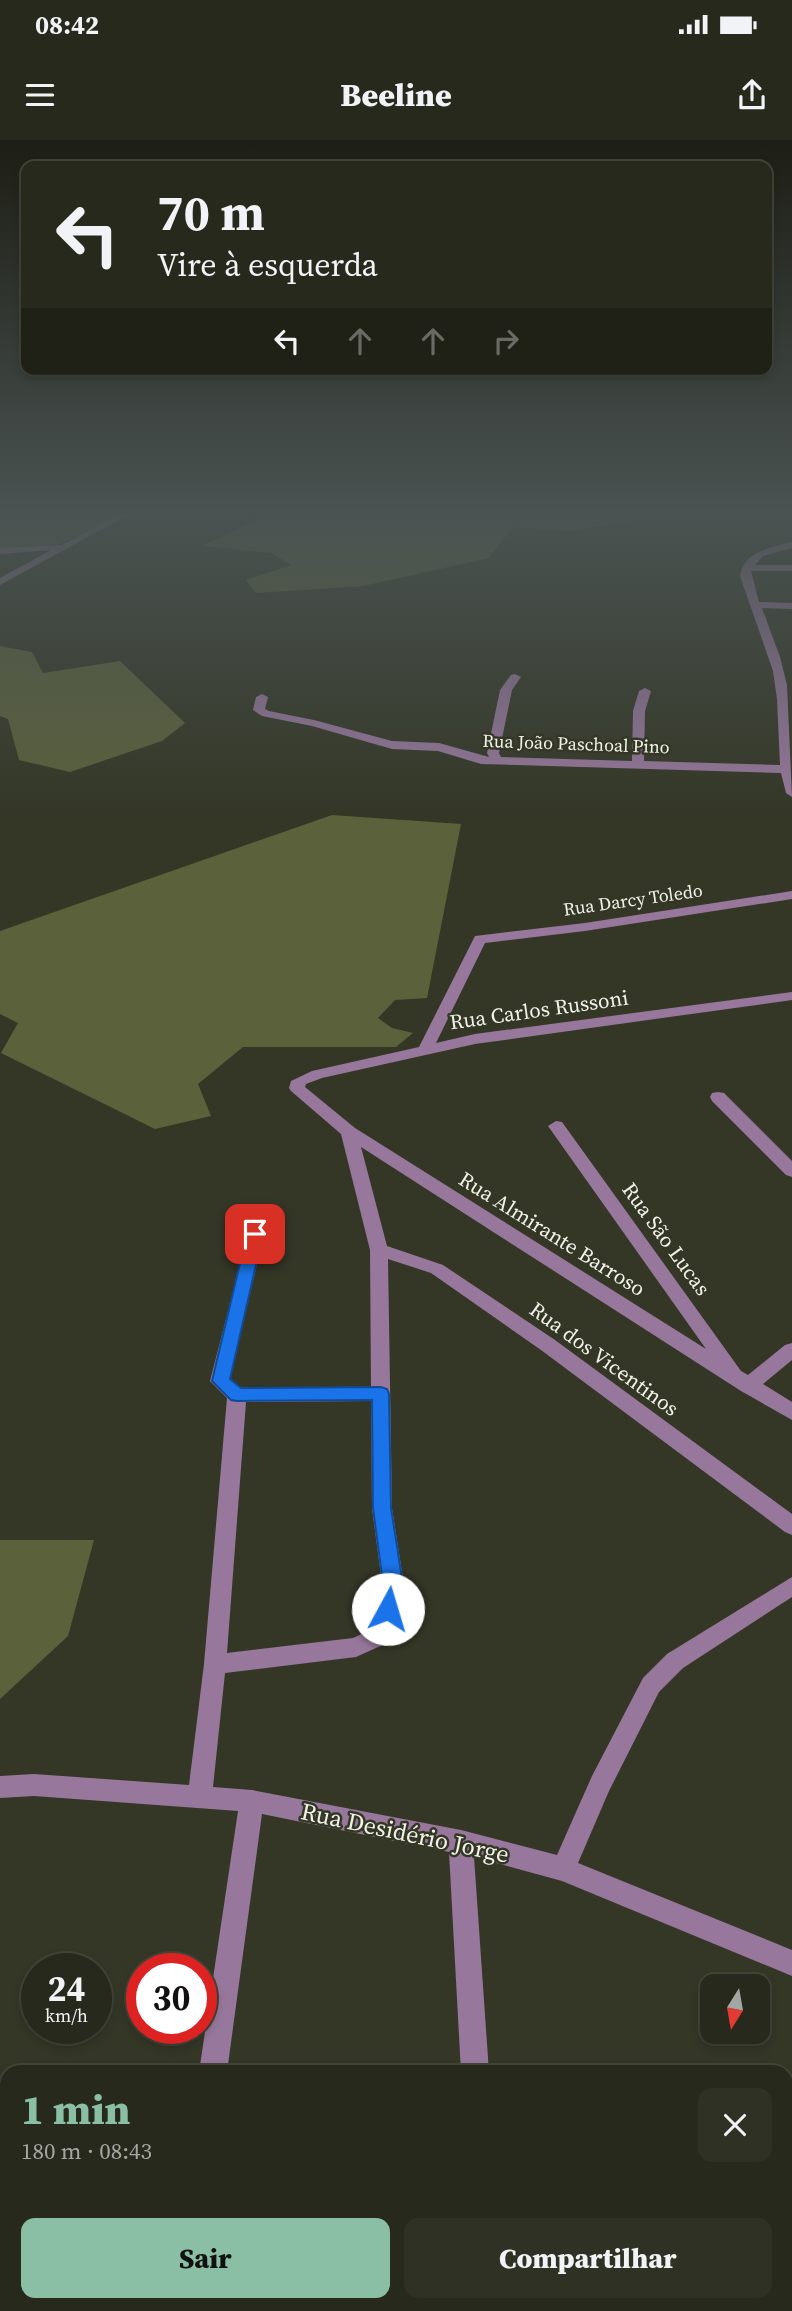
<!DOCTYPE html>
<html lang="pt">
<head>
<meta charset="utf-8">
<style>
	:root { --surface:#27291c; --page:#2f3125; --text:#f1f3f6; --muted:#a4a6a3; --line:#43453b; --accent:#8abfa5 }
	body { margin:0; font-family:"Source Serif 4",serif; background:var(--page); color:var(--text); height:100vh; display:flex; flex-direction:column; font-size:26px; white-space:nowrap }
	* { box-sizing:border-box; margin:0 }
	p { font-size:23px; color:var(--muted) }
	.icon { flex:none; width:38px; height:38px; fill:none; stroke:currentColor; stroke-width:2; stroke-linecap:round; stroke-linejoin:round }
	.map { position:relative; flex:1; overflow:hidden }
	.details { position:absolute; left:0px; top:1925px; width:793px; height:247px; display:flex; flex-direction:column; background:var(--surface); border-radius:21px 21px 0 0; box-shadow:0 4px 10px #0003,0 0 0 2px var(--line) }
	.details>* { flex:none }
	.hud { position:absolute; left:21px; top:21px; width:751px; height:214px; border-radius:14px; box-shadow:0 4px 10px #0003,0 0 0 2px var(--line); background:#27291c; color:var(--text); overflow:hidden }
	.needle { width:46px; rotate:191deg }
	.buttons { position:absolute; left:700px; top:1834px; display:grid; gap:14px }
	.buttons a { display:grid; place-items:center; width:70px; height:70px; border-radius:14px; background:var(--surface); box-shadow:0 4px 10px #0003,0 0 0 2px var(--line); font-size:35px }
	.speed { position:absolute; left:21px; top:1813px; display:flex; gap:14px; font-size:35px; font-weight:700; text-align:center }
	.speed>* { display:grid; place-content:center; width:91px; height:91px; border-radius:50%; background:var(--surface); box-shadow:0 4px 10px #0003,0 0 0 2px var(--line); line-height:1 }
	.speed small { font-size:18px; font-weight:400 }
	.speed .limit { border:10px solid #d22; background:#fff; color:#111 }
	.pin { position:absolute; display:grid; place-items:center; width:60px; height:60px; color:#fff; margin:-30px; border-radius:14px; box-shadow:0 4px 10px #0006 }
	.me { position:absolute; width:77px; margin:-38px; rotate:6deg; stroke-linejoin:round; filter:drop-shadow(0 0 5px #0008) }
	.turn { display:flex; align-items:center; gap:24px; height:147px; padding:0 21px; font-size:32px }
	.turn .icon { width:91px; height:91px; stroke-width:2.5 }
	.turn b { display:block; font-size:49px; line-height:60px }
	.lanes { display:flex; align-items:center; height:66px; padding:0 21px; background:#0003; justify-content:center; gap:35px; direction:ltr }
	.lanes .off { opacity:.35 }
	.round { display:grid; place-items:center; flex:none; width:74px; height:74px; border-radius:14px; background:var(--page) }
	.overview { display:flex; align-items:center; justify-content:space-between; height:119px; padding:0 21px }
	h1 { font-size:42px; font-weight:800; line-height:52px; color:var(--accent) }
	.cta { display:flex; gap:14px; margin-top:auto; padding:14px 21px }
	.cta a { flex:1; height:80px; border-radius:14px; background:var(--accent); color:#111; font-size:28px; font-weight:800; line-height:80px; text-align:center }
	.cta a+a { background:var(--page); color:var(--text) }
	.status { display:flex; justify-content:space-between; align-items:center; height:49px; padding:0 35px; background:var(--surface); direction:ltr }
	.status svg { height:19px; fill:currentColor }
	header { display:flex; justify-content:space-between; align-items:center; height:91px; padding:0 21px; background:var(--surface); font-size:32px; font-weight:800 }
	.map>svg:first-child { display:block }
	.green { fill:#5b613b }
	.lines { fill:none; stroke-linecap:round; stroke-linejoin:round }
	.minor { fill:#97789c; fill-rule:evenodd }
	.route { fill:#1a73e8; stroke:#114b97; stroke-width:2 }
	.labels { text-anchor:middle; stroke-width:5; stroke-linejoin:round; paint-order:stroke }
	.far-street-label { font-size:18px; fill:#f0f2e8; stroke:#343726 }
	.street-label { font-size:21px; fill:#f0f2e8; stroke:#343726 }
	.near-street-label { font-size:24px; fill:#f0f2e8; stroke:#343726 }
</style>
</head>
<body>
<div class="status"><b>08:42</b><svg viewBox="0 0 49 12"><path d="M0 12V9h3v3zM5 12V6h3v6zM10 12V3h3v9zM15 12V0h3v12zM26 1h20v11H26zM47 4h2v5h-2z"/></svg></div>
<header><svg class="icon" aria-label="menu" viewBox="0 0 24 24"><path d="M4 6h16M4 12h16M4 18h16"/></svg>Beeline<svg class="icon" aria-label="share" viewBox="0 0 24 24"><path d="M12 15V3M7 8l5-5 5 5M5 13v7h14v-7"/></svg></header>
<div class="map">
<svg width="792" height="2171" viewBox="0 0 792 2171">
	<rect width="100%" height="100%" fill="#343726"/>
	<g class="green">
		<path d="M0 373H121L61 404 0 409Z"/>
		<path d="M280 373H676L571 391 513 387 489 418 363 446 256 453 246 440 291 425 271 413 201 406 270 374Z"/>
		<path d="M0 506 32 512 43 533 120 521 185 583 162 601 70 632 19 620 8 579 0 576Z"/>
		<path d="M332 675 461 684 427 858 395 860 378 878 392 888 413 893 396 907H243L198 944 211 976 155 989 1 913 18 883 0 874V791Z"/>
		<path d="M0 1400H94L68 1496 0 1559Z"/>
	</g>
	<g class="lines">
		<g class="minor">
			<path d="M120 373H132L0 445V438L51 410 0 414V408L62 405Z"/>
			<path d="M792 402V408L763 416 755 425H792V431H751L759 462 792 463V469L762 468 780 517 787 545 792 657 786 653 781 633 481 624 438 611 392 609 312 586 262 576 253 570 256 557 262 554 268 557 265 569 269 571 314 580 392 601 439 603 489 617 487 613 500 550 511 535 515 534 521 537 512 550 499 613 501 617 632 621 633 571 639 551 645 548 651 551 645 571 644 621 780 625 777 559 773 531 740 436C743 411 772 407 792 402Z"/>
			<path d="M792 751V759L585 791 485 803 436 903 475 894 792 852V860L475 904 322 938 306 944 305 947 355 988 706 1209 548 986 556 981 562 982 741 1231 748 1235 785 1205 792 1203V1220L763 1244 792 1262V1280L741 1251 361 1007 387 1106 443 1125 555 1200 792 1374V1395L785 1392 541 1210 431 1133 388 1119 392 1368 405 1451 390 1496 387 1503 356 1517 225 1533 213 1647 252 1650 461 1690 557 1715 592 1636 643 1538 667 1514 792 1437V1457L683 1528 659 1552 609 1651 578 1723 792 1810V1836L562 1741 474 1717 489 1932H461L449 1712 262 1674 227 1932H199L238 1671 34 1656 0 1658V1636L34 1634 189 1645 204 1524 227 1258 210 1241 249 1090 255 1088 264 1094 230 1239 241 1248 371 1247 370 1110 341 994 291 951 289 948 291 941 312 931 419 907 475 796 585 783ZM371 1261 372 1368 383 1451 370 1490 353 1498 227 1513 246 1262Z"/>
			<path d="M718 952 724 953 792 1021V1037L786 1035 712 961 710 957 712 953Z"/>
			<path d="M786 2047 792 2049V2077L786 2075Z"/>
			<path d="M165 2165H195L194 2171H164Z"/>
			<rect x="461" y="2165" width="30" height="6"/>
		</g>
	</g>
	<linearGradient id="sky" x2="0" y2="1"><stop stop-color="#1d1e15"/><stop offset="0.55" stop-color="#4a5352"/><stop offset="1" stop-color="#4a5352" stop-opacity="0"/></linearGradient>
	<rect width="792" height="677" fill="url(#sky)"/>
	<path class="route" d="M255 1089 263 1094 230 1239 241 1248 381 1247 387 1249 389 1254 391 1368 404 1451 395 1475 388 1478 381 1475 378 1469 384 1451 373 1368 372 1260 237 1261 231 1260 212 1241 247 1094Z"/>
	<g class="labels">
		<g class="far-street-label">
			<text transform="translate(576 604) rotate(2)" y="6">Rua João Paschoal Pino</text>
			<text transform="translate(633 760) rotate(-8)" y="6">Rua Darcy Toledo</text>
		</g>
		<g class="street-label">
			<text transform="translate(539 870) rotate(-8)" y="7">Rua Carlos Russoni</text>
			<text transform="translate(552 1094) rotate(32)" y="7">Rua Almirante Barroso</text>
			<text transform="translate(666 1099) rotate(54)" y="7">Rua São Lucas</text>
			<text transform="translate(604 1219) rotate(36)" y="7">Rua dos Vicentinos</text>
		</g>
		<g class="near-street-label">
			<text transform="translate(405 1693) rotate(12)" y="8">Rua Desidério Jorge</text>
		</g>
	</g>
</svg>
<div class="buttons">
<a><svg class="needle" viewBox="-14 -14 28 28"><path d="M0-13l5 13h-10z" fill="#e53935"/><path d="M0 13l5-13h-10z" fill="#a4a6a3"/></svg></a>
</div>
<div class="speed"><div>24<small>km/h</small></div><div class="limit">30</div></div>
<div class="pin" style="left:255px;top:1094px;background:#d93025"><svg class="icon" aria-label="arrive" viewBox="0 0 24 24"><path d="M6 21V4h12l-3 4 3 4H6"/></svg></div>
<svg class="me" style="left:388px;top:1469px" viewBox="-20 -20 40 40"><circle r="19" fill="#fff"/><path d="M0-13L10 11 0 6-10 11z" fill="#1a73e8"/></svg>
<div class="hud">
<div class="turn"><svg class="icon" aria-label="left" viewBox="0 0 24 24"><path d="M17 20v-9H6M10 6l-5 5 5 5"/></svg><div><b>70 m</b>Vire à esquerda</div></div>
<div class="lanes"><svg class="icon" aria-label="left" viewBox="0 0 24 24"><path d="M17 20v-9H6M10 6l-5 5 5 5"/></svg><svg class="icon off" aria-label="ahead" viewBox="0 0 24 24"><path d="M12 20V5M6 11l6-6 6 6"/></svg><svg class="icon off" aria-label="ahead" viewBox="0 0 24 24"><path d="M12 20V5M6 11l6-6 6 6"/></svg><svg class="icon off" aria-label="right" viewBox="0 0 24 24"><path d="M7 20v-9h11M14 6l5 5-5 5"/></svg></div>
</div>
<section class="details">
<div class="overview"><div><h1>1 min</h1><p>180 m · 08:43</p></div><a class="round"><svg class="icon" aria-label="close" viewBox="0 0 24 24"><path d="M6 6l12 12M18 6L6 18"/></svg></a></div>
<div class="cta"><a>Sair</a><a>Compartilhar</a></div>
</section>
</div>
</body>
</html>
